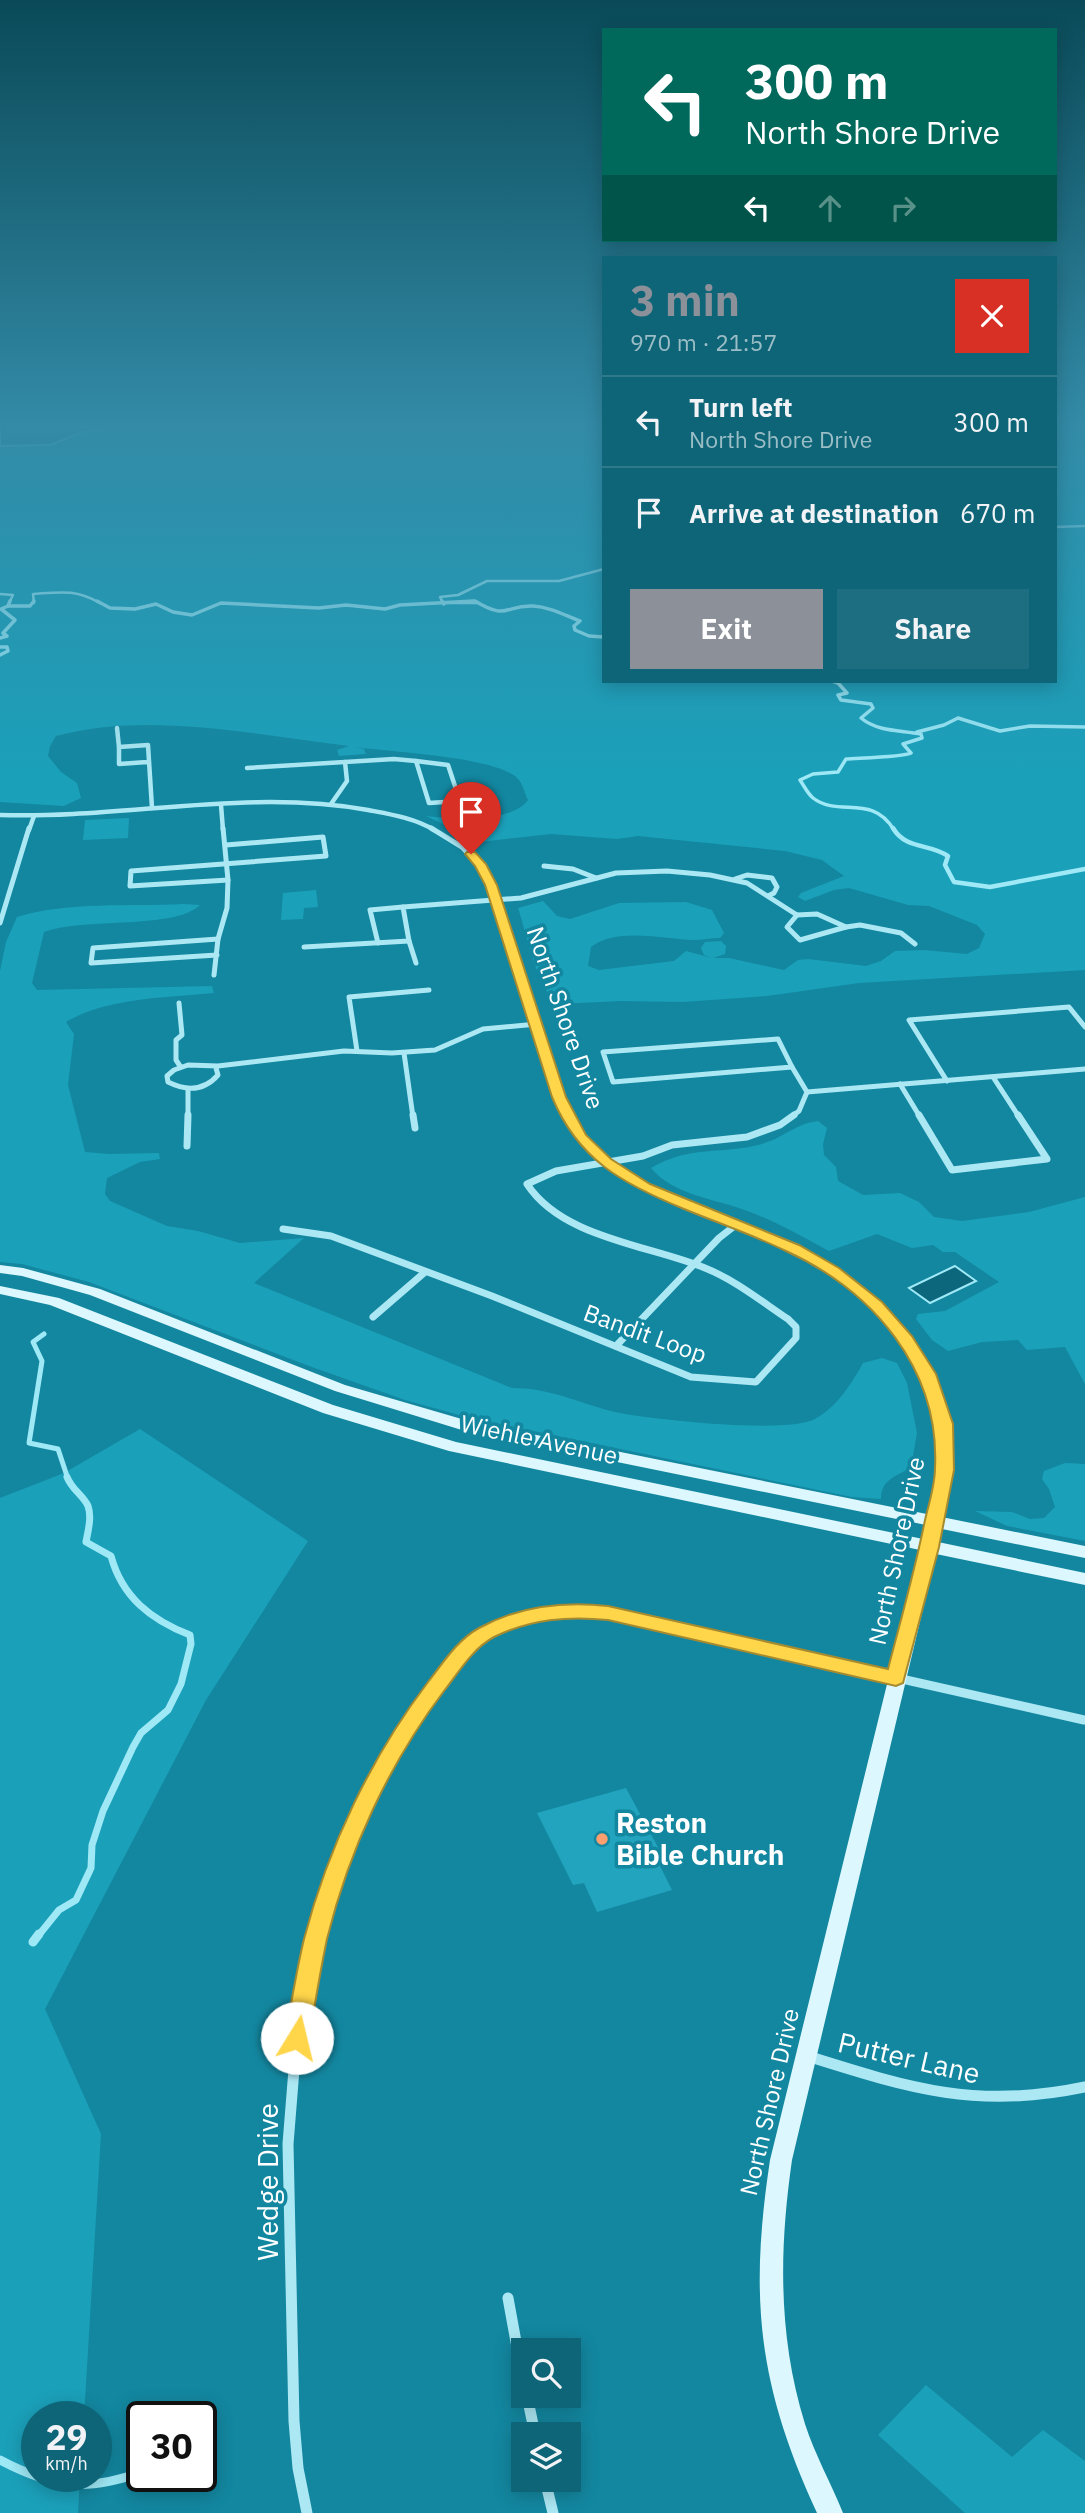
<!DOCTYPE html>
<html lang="en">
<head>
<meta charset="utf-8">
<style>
	:root { --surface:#0e6578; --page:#1c6e80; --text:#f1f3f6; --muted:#9bbdc6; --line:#2e798a; --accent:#8c9099 }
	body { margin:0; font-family:"IBM Plex Sans",sans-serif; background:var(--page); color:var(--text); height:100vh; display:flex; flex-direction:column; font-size:26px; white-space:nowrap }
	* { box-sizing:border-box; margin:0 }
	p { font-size:23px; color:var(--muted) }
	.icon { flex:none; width:38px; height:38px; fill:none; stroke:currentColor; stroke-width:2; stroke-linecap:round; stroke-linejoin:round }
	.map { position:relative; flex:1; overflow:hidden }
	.drawer { position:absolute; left:602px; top:256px; width:455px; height:427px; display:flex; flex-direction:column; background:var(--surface); border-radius:0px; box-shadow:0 4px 18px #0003 }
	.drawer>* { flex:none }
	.top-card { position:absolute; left:602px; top:28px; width:455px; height:214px; border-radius:0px; box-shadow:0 4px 18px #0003; background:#00695c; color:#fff; overflow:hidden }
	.tools { position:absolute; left:511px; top:2338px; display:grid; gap:14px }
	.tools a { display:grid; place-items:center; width:70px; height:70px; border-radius:0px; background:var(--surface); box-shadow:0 4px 18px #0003; font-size:35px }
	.speed { position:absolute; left:21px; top:2401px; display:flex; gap:14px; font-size:35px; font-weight:700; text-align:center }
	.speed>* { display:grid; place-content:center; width:91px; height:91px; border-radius:50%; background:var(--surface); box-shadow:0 4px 18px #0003; line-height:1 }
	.speed small { font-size:18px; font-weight:400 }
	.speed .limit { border:4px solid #111; border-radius:10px; background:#fff; color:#111 }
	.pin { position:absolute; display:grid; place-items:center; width:60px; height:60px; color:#fff; margin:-72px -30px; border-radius:50% 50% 50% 0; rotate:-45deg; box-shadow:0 0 7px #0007 }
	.pin .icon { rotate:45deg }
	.me { position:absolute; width:77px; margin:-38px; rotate:9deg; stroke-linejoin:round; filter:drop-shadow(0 0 5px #0008) }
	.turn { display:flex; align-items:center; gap:24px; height:147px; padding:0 28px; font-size:32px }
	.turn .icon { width:91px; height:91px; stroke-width:2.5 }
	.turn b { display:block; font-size:49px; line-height:60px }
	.lanes { display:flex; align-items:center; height:66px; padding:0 28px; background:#0003; justify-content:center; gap:35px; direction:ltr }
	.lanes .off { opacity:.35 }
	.round { display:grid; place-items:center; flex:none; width:74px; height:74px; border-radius:0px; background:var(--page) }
	.summary { display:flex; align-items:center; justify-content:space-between; height:119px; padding:0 28px }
	h1 { font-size:42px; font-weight:800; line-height:52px; color:var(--accent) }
	.action { display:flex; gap:14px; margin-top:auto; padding:14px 28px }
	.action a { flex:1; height:80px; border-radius:0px; background:var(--accent); color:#fff; font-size:28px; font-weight:800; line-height:80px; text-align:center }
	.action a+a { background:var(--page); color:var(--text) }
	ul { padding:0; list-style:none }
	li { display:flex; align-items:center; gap:21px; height:91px; padding:0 28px; border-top:2px solid var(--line) }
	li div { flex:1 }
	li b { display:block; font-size:26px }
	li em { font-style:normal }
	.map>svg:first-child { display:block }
	.green { fill:#1ba0ba }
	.water { fill:#0c677c; stroke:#9fe9f7; stroke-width:2 }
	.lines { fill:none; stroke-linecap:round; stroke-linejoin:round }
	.stream-far5 { stroke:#9fe9f7; stroke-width:2.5 }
	.stream-far4 { stroke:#9fe9f7; stroke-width:3.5 }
	.stream-far3 { stroke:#9fe9f7; stroke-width:4.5 }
	.stream-far2 { stroke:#9fe9f7; stroke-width:5 }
	.stream-far1 { stroke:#9fe9f7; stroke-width:7 }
	.stream { stroke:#9fe9f7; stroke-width:9 }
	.building { fill:#22a4bf }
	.street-far4 { stroke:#ace8f4; stroke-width:4.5 }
	.street-far3 { stroke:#ace8f4; stroke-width:5 }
	.street-far2 { stroke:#ace8f4; stroke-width:7 }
	.street-far1 { stroke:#ace8f4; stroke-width:9 }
	.street { stroke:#ace8f4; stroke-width:11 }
	.secondary { fill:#dcf7fd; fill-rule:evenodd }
	.route { fill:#ffd54a; stroke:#a68a30; stroke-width:2 }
	.poi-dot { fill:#ff9f70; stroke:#1387a0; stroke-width:2.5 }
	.labels { text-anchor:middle; stroke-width:7; stroke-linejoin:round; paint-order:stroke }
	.street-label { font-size:24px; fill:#fff; stroke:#1387a0 }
	.near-poi-label { font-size:28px; font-weight:bold; fill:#fff; stroke:#1387a0; text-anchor:start }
	.near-street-label { font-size:28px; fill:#fff; stroke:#1387a0 }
</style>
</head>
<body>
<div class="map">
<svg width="1085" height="2513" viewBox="0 0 1085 2513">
	<rect width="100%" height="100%" fill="#1387a0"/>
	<g class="green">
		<path d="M0 422H604V681H1055V422H1085V970L859 983 767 996 683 1002 621 1001 557 1004C536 985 527 935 518 908L543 901 557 916 570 919 619 903 686 902 712 910 724 933 720 938C711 938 702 940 693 940 663 939 616 927 591 947L588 966 599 970 674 961 686 951 712 958 704 955 701 948 705 942 721 941 726 946 725 954 713 958H729L784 970 798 960 808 959 866 966 881 961 895 951 924 950 967 954 979 948 985 934 977 925 929 906 908 905 849 888 834 890 805 901 798 897 801 893 844 876 822 860 785 851 638 836 617 839 551 834 480 842 426 816C451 819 512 823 528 800 524 792 523 782 515 776 486 756 392 752 354 747L364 749 366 754 339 756 337 750 349 746C254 735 150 711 56 736L50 746 48 756 61 772 77 783 81 798 64 806 0 802Z"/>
		<path d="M129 818 128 838 83 840 85 820Z"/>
		<path d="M316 890 318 907 304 908 303 919 281 920 283 893Z"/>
		<path d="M183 904 200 905C174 930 84 917 44 932L32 983 37 990 212 986 214 993C165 998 109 997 66 1022L74 1034 68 1085 85 1152 109 1154 159 1153 160 1159 140 1162 107 1178 105 1194 110 1201 167 1226 198 1231 240 1243 304 1238 254 1283 512 1388C553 1388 582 1405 620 1413 656 1420 787 1434 815 1419 837 1407 852 1383 863 1363L882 1358 897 1363 907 1383 917 1433 911 1467C896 1477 881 1479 881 1499L852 1497 470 1418 405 1400 309 1366 89 1282 22 1264 0 1262V971L6 942 17 917C69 901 129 907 183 904Z"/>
		<path d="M818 1121 827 1128 823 1144 824 1155 836 1167 838 1181 863 1195 900 1193 919 1202 934 1217 962 1221 1029 1212 1085 1197V1384L1065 1347 1027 1350 1018 1340 982 1342 948 1351 932 1340 916 1319 918 1314 945 1311 999 1282 955 1252H943L933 1245 912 1248 877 1234 829 1251C803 1237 777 1222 750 1212 718 1199 674 1196 651 1168 691 1145 717 1155 758 1145 783 1139 794 1124 818 1121Z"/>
		<path d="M140 1429 308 1541 206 1700 45 2009 101 2134 84 2417H37V2476H80L78 2513H0V1498L64 1473Z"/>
		<path d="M1065 1463 1085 1464V1541L1007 1526 975 1511 1012 1512 1030 1519 1044 1518 1055 1507 1049 1489 1042 1479 1044 1471Z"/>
		<path d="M926 2385 1012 2457 1043 2430 1085 2461V2513H965L878 2435Z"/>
	</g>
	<g class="water">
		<path d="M0 422H125L77 434 51 445 0 446Z"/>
		<path d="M955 1266 976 1281 930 1303 909 1288Z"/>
	</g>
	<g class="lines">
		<g class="stream-far5">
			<path d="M1055 527 1085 526"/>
			<path d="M0 594 13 595 9 603"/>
			<path d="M34 603 33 594C61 592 75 589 100 603"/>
			<path d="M441 603H478"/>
			<path d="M443 603 440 597 458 595 487 581H559L604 569"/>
		</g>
		<g class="stream-far4">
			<path d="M97 601 110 608 135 609 156 604 173 612 192 615 221 603 319 608 346 605 385 609 400 605 474 601"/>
			<path d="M442 601 444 604"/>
			<path d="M475 601C508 621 504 605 533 606 550 607 564 615 580 621L574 626 575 630 589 636 604 637"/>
			<path d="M8 606H30L34 601"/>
			<path d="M0 638 7 636 3 633 15 620 1 609 8 606 10 601"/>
			<path d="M0 647H7L8 651 0 655"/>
			<path d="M832 681 838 683 847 693 838 695 841 700 871 704 873 708 861 718C878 732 900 730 921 734L922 738 903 744 911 753C904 757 859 758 846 759L838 772 813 774 800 780C804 786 808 794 813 798 839 818 872 793 894 830"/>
			<path d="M917 732 944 725 958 718 1000 731 1030 726 1085 727"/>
		</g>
		<path class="stream-far3" d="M893 828C906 850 929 843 948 856L945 865 954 882 990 887 1085 869"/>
		<path class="stream-far2" d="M44 1334 33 1342 42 1361 29 1443 58 1449 68 1479"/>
		<path class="stream-far1" d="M38 1936 59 1910 76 1900 91 1868 92 1845 103 1811 133 1747 141 1733 168 1710 181 1684 191 1644 190 1635C151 1620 122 1597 111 1556L86 1542C88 1531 92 1517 88 1506 83 1495 72 1490 67 1477"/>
		<g class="stream">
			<path d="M33 1942 39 1934"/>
			<path d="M0 2460C53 2488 86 2492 142 2472"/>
			<path d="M201 2464H209"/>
		</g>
	</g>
	<path class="building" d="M626 1788 667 1864 660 1866 672 1890 597 1912 584 1883 573 1885 537 1813Z"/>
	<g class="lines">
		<g class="street-far4">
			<path d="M117 728 119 747"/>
			<path d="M416 761 448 765 460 801 429 803Z"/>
			<path d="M147 762 119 764V747L148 745 152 808"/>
			<path d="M247 768 394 759 416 761"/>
			<path d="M331 804 347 781 345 762"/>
			<path d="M221 805 223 830"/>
			<path d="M0 815C122 819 247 788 368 810 389 814 415 818 434 830"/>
			<path d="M29 830 34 816"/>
		</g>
		<g class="street-far3">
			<path d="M431 828 462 847 487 874 559 1097 570 1117"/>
			<path d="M226 845 323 837 326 856 131 871 130 886 228 880"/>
			<path d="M544 866 573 869 596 878"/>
			<path d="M735 879 747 875 772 878 777 887 774 893 768 896"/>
			<path d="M797 915 787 927 800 940 846 927"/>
			<path d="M0 923 29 828"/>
			<path d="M409 941 416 963"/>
			<path d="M378 943 370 910 403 907"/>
			<path d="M304 947 409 941 403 907 521 898 616 873 667 871 710 875 747 883 797 915 817 914 846 927 860 925 901 933 915 944"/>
			<path d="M217 955 91 963 93 948 218 939"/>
			<path d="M214 975 218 939 227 908 228 880 223 828"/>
			<path d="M179 1003 182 1035 176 1040V1060L180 1066"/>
			<path d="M778 1039 792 1067 613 1082 603 1052Z"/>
			<path d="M357 1051 349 997 429 990"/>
			<path d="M404 1053 413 1117"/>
			<path d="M216 1068 218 1075C204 1091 186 1091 168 1082L167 1076 174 1070 188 1065 218 1066 344 1051 392 1053 435 1050 483 1029 537 1024"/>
			<path d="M993 1077 1019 1117"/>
			<path d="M947 1081 909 1020 1069 1007 1085 1027"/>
			<path d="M900 1084 920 1117"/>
			<path d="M807 1092 1085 1069"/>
			<path d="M188 1117V1089"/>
			<path d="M791 1117 799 1111 807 1092 792 1067"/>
		</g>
		<g class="street-far2">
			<path d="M413 1115 415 1128"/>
			<path d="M569 1115C611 1191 700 1206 773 1238 871 1281 957 1363 942 1479"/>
			<path d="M919 1115 952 1170 1047 1159 1018 1115"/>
			<path d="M187 1146 188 1115"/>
			<path d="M283 1229 331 1236 492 1296 691 1377 756 1382 796 1338V1327L788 1319C761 1301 735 1280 705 1268 649 1245 562 1238 527 1184L556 1171 643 1156 672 1145 747 1137 780 1125 794 1115"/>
			<path d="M373 1317 425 1272"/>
			<path d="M616 1346 719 1238 737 1224"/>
		</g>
		<g class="street-far1">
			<path d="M935 1522 943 1477"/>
			<path d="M317 1936C337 1854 376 1776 422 1706 439 1680 458 1650 484 1634 521 1611 566 1610 608 1613L1084 1720"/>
		</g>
		<g class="street">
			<path d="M807 2056C909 2088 977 2110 1085 2087"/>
			<path d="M508 2298 523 2380"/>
			<path d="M527 2396 535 2434"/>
			<path d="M545 2480 553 2513"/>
			<path d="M307 2513 298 2468 294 2421 288 2144 297 2032 317 1934"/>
		</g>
		<path class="secondary" d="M0 1265 23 1268 100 1289 345 1385 472 1422 1085 1546V1558L942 1529 938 1542 1085 1573V1585L936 1554 792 2160C779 2250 778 2337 805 2424 815 2455 831 2483 843 2513H817C758 2385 749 2299 770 2160L920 1550 449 1451 323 1413 50 1305 0 1294V1286L59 1298 333 1405 456 1442 923 1539 926 1525 465 1431 335 1391 90 1295 22 1276 0 1273Z"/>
	</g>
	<linearGradient id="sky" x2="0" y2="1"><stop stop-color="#0a4a58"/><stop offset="0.55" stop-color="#338ba7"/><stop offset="1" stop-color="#338ba7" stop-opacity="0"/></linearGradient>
	<rect width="1085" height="774" fill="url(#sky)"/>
	<path class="route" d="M467 852H475L486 864 497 885 566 1097 586 1135 611 1159 650 1184 799 1245 839 1268 882 1302 912 1336 936 1374 953 1424 954 1470 939 1547 903 1683 896 1686 608 1620C568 1616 531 1619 494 1637 472 1649 459 1672 444 1691 389 1764 349 1850 327 1939 320 1972 315 2005 309 2038L305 2046 297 2049 288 2046 285 2038C291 2005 296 1972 304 1939 328 1847 371 1757 428 1682 443 1663 457 1640 479 1628 519 1606 564 1601 608 1606L888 1669C901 1619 915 1570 925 1520 929 1503 935 1485 935 1468 940 1369 873 1291 786 1251 753 1235 718 1223 684 1209 623 1184 578 1160 552 1097L485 885 475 866 465 854Z"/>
	<circle class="poi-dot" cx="602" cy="1839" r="7"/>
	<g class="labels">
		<g class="street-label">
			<text transform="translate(565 1018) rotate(71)" y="8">North Shore Drive</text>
			<text transform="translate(645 1334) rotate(20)" y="8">Bandit Loop</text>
			<text transform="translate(539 1440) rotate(12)" y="8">Wiehle Avenue</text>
			<text transform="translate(897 1551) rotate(-78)" y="8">North Shore Drive</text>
			<text transform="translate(770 2102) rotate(-77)" y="8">North Shore Drive</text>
		</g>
		<g class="near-poi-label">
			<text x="616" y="1833">Reston<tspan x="616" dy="32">Bible Church</tspan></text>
		</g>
		<g class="near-street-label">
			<text transform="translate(909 2058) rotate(13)" y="10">Putter Lane</text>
			<text transform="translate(268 2182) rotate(-90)" y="10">Wedge Drive</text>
		</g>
	</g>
</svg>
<div class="tools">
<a><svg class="icon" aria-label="search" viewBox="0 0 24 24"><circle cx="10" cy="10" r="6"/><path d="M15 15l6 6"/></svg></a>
<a><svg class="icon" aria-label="layers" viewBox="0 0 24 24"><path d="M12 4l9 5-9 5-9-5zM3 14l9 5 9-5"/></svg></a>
</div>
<div class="speed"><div>29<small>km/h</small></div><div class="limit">30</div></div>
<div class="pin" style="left:471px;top:854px;background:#d93025"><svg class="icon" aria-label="arrive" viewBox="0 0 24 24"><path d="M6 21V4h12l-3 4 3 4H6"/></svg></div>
<svg class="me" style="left:297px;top:2038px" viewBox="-20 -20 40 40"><circle r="19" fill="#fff"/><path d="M0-13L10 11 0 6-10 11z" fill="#ffd54a"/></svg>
<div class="top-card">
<div class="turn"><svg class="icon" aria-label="left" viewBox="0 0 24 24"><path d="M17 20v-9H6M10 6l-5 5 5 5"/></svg><div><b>300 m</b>North Shore Drive</div></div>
<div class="lanes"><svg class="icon" aria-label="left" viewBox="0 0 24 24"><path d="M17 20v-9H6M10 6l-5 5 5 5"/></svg><svg class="icon off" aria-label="ahead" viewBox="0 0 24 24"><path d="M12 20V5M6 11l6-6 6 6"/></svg><svg class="icon off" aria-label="right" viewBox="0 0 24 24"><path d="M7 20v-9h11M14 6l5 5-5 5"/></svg></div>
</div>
<section class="drawer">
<div class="summary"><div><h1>3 min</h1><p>970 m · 21:57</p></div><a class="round" style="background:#d93025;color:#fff"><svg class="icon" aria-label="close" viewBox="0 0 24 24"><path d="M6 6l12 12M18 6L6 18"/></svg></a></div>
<ul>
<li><svg class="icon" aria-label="left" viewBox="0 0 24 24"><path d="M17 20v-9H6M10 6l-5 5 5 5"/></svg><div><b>Turn left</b><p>North Shore Drive</p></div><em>300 m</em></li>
<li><svg class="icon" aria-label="arrive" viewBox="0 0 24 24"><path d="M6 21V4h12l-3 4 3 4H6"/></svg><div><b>Arrive at destination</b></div><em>670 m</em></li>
</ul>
<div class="action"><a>Exit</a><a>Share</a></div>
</section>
</div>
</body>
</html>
